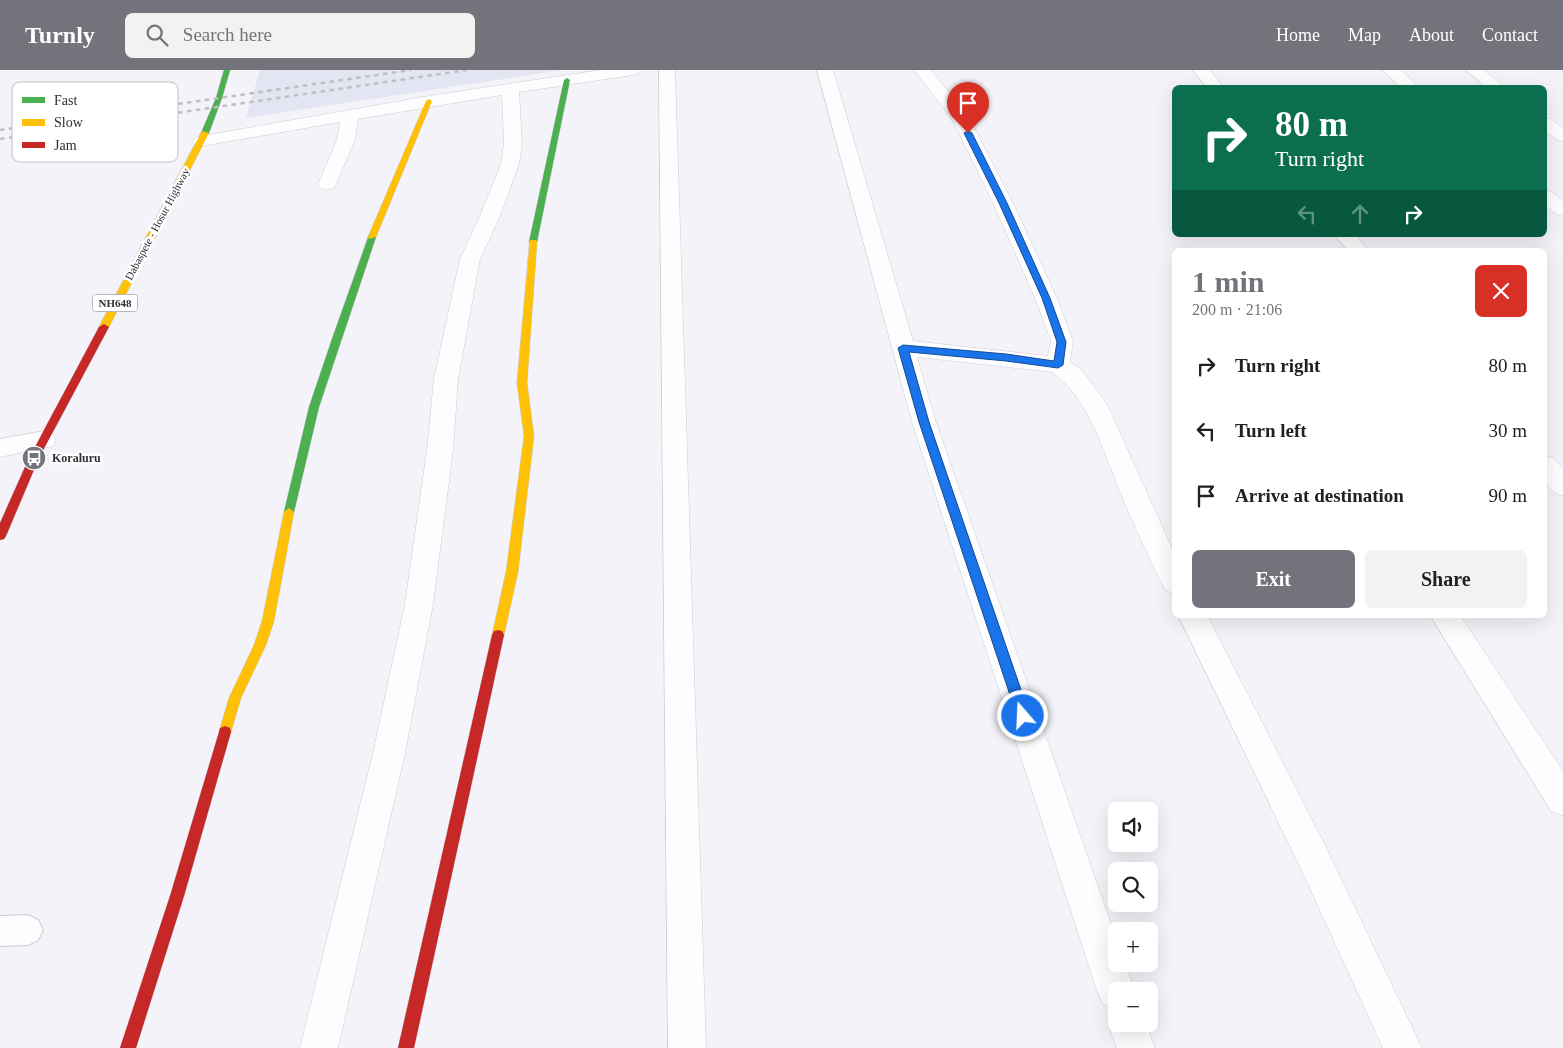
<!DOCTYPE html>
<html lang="en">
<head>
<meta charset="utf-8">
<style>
	:root { --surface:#fff; --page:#f2f2f2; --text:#202124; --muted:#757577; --accent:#73737b }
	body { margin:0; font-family:"Times New Roman",serif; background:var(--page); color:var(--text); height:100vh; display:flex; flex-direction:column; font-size:19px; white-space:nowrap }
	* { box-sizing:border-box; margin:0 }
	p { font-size:16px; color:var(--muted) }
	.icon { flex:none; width:28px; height:28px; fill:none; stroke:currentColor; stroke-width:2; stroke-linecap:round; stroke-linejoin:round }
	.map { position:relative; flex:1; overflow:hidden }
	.details { position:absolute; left:1172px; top:178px; width:375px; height:370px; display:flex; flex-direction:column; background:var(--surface); border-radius:8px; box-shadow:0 5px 20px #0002 }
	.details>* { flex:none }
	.top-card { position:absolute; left:1172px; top:15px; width:375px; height:152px; border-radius:8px; box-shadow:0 5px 20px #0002; background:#0b6e4f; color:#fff; overflow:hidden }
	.buttons { position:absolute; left:1108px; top:732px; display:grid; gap:10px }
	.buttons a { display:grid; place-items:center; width:50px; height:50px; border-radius:8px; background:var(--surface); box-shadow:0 5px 20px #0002; font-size:25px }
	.pin { position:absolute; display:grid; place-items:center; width:42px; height:42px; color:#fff; margin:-51px -21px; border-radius:50% 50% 50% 0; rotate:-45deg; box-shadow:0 0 5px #0007 }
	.pin .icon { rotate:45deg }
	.me { position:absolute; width:55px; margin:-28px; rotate:341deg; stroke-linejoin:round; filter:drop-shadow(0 0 4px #0008) }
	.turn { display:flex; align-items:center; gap:18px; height:105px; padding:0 20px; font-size:22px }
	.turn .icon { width:65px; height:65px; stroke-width:2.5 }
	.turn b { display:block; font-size:35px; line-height:42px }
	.lanes { display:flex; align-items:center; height:48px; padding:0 20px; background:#0003; justify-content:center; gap:25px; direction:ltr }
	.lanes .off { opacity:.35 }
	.round { display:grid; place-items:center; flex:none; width:52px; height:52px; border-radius:8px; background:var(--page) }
	.summary { display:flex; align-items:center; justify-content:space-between; height:85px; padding:0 20px }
	h1 { font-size:30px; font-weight:700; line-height:38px; color:var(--accent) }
	.cta { display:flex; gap:10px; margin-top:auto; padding:10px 20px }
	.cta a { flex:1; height:58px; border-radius:8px; background:var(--accent); color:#fff; font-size:20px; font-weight:700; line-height:58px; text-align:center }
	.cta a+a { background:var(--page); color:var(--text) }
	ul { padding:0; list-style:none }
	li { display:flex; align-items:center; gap:15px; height:65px; padding:0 20px }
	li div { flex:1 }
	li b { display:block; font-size:19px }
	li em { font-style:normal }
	header { display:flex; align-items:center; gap:30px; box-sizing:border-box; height:70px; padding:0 25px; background:var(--accent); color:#fff }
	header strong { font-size:24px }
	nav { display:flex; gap:28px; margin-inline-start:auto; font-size:18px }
	.search { width:350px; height:45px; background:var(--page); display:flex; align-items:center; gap:12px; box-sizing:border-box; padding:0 18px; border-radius:8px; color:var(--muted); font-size:19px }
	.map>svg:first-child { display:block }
	.built { fill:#e4e5f2 }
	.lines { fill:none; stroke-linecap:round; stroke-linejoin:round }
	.lane-casing { stroke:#ccccd4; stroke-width:2 }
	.street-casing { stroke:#ccccd4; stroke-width:1 }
	.fast-casing { stroke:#ccccd4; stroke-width:1 }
	.slow-casing { stroke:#ccccd4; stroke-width:1 }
	.jam-casing { stroke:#ccccd4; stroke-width:1 }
	.lane { fill:#fdfdfe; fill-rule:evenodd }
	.street { fill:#fdfdfe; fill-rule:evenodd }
	.fast { fill:#4caf50; fill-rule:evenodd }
	.slow { fill:#ffc107; fill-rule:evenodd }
	.jam { fill:#c62828; fill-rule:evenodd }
	.rail { stroke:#bfbfc2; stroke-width:2.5; stroke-dasharray:4.5 4.5; stroke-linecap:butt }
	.route { fill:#1a73e8; stroke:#114b97 }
	.labels { text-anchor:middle; stroke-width:5; stroke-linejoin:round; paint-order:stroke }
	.far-street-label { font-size:11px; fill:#2e2e37; stroke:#fff }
	.shield { fill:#fff; stroke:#6d6d73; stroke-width:1 }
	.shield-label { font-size:11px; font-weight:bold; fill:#2e2e37 }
	.poi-label { font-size:12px; font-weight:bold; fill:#2e2e37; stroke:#fff; text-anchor:start }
	.key { fill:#fff; stroke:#c0c0c3; stroke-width:1 }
	.key-label { font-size:14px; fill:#2e2e37 }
</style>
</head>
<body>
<header>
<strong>Turnly</strong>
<div class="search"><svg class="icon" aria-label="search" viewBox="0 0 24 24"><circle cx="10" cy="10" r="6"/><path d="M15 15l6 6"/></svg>Search here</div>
<nav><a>Home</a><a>Map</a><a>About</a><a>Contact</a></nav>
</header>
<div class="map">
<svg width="1563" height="978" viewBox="0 0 1563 978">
	<rect width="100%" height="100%" fill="#f3f3f9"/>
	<path class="built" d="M260 0H562L246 48Z"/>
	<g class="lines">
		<g class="lane-casing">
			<path id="lane" d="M28 845 38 850 43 860 38 870 28 875 0 876V846Z"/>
		</g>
		<g class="street-casing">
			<g id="street">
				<path d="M601 0H641L639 3 633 5 519 22 522 73 519 94 500 146 480 189 458 309 453 380 433 534 405 683 338 978H300L373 683 405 534 427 380 434 309 460 189 480 146 501 94 504 73 502 25 358 49 355 70 336 114 334 118 327 120 320 118 318 114 337 70 340 52 202 76 196 75 193 71 196 67 202 66 429 26Z"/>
				<path d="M659 0H675L706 978H668Z"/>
				<path d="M817 0H833L913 271 1048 286 1051 271 1035 228 993 133 951 47 914 0H931L968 46 1013 133 1057 228 1073 271 1070 292 1082 300 1107 334 1175 485V524L1165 520C1150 489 1135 458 1122 426 1104 384 1090 329 1052 302L917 287 936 352 1116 868V894H1125L1135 921H1116V954H1146L1155 978H1117L1108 954 1114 941 1116 940 1103 934 1097 921 912 352Z"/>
				<path d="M1193 0H1210L1224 18H1207Z"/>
				<path d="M1383 0H1401L1420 18H1401Z"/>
				<path d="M1466 0H1484L1506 18H1487Z"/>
				<path d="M1545 48 1551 49 1563 58V71L1557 70 1545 61Z"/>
				<path d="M1545 120 1552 122 1563 131V146L1556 144 1545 135Z"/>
				<path d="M1335 165H1356L1368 180H1347Z"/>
				<path d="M44 361 53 364 56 370 53 376 0 387V369Z"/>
				<path d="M1545 386 1554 388 1563 399V426C1541 419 1545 405 1545 386Z"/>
				<path d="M1178 545H1207L1325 775 1422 978H1383L1301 799Z"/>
				<path d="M1430 545H1460L1563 701V746L1551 741Z"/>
			</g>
		</g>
		<g class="fast-casing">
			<g id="fast">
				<path d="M224 0H230L222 28 209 63 202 65 201 63 216 28Z"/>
				<path d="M567 8 570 10 537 172 533 174 529 172 564 10Z"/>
				<path d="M369 165 376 167 319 337 294 442 289 446 284 442 309 337 332 269Z"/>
			</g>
		</g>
		<g class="slow-casing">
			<g id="slow">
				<path d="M429 29 432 31 376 167 369 169 368 167 426 31Z"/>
				<path d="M202 61 209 63 109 257 104 260 101 259 99 257Z"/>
				<path d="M530 170H536L537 172 527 313 534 366 518 502 504 565 502 569 498 570 494 569 492 565 506 502 524 366 517 313Z"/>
				<path d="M289 438 294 442 274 551 266 575 241 628 231 662 230 666 225 668 220 666 219 662 229 628 254 575 262 551 284 442Z"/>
			</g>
		</g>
		<g class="jam-casing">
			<g id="jam">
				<path d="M104 254 109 257 39 388 6 466 4 469 0 470V453L29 388 99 257Z"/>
				<path d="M498 560 502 561 504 565 414 978H398L492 565 494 561Z"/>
				<path d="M225 656 230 658 231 662 184 826 136 978H120L170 826 219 662 220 658Z"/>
			</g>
		</g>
		<use href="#lane" class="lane"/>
		<use href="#street" class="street"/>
		<use href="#fast" class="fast"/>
		<use href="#slow" class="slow"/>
		<use href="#jam" class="jam"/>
		<g class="rail">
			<path d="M0 60 411 0"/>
			<path d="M0 69 467 0"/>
		</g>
	</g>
	<path class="route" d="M968 61 972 63 1007 133 1050 228 1066 272 1063 295 1058 298 1006 291 909 282 929 352 1030 646 1028 650 1023 652 1019 650 1017 646 919 352 898 278 903 275 1006 284 1054 291 1057 272 1042 228 999 133 964 63Z"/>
	<defs>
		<g id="bus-disc" transform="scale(1.25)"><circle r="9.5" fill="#73737b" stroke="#fff"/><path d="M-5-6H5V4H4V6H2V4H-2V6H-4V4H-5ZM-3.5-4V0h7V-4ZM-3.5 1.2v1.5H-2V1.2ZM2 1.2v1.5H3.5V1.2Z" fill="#fff"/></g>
	</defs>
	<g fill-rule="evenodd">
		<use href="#bus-disc" x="34" y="388"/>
	</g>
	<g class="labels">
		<g class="far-street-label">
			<text transform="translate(157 154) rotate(-62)" y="4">Dabaspete - Hosur Highway</text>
		</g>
		<rect class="shield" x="92.5" y="224.5" width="45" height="17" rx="4"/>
		<g class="shield-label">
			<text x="115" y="237">NH648</text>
		</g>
		<g class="poi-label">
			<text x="52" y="392">Koraluru</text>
		</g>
	</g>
	<rect x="12" y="12" width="166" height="80" rx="8" class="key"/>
	<rect x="22" y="27" width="23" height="6" fill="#4caf50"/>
	<rect x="22" y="49" width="23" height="7" fill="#ffc107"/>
	<rect x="22" y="72" width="23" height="6" fill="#c62828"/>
	<g class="key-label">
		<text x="54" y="35">Fast</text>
		<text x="54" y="57">Slow</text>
		<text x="54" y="80">Jam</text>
	</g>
</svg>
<div class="buttons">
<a><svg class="icon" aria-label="sound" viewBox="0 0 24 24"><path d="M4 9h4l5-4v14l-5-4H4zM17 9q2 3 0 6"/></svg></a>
<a><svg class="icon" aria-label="search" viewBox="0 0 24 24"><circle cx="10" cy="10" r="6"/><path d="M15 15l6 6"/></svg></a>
<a>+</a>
<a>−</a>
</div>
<div class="pin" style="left:968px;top:63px;background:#d93025"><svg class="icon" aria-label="arrive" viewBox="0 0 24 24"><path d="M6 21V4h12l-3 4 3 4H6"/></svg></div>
<svg class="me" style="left:1023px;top:646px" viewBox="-20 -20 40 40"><circle r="17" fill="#1a73e8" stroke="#fff" stroke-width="3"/><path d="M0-11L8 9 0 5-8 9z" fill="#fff"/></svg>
<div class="top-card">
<div class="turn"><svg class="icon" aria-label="right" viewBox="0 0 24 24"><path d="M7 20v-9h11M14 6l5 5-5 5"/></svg><div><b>80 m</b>Turn right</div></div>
<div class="lanes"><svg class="icon off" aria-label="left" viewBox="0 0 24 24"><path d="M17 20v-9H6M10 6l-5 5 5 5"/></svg><svg class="icon off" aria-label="ahead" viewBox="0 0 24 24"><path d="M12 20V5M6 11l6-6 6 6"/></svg><svg class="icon" aria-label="right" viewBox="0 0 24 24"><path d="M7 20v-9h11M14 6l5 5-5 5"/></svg></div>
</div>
<section class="details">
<div class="summary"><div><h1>1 min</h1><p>200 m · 21:06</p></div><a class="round" style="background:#d93025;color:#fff"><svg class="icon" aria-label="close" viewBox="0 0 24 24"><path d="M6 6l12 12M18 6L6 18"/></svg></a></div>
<ul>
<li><svg class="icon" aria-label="right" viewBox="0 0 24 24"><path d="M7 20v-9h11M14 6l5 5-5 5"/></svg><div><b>Turn right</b></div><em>80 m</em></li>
<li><svg class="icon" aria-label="left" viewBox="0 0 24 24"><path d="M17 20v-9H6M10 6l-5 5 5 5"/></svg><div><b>Turn left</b></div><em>30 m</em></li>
<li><svg class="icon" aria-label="arrive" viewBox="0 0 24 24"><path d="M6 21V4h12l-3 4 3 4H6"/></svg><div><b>Arrive at destination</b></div><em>90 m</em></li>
</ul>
<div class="cta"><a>Exit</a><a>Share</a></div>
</section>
</div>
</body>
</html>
